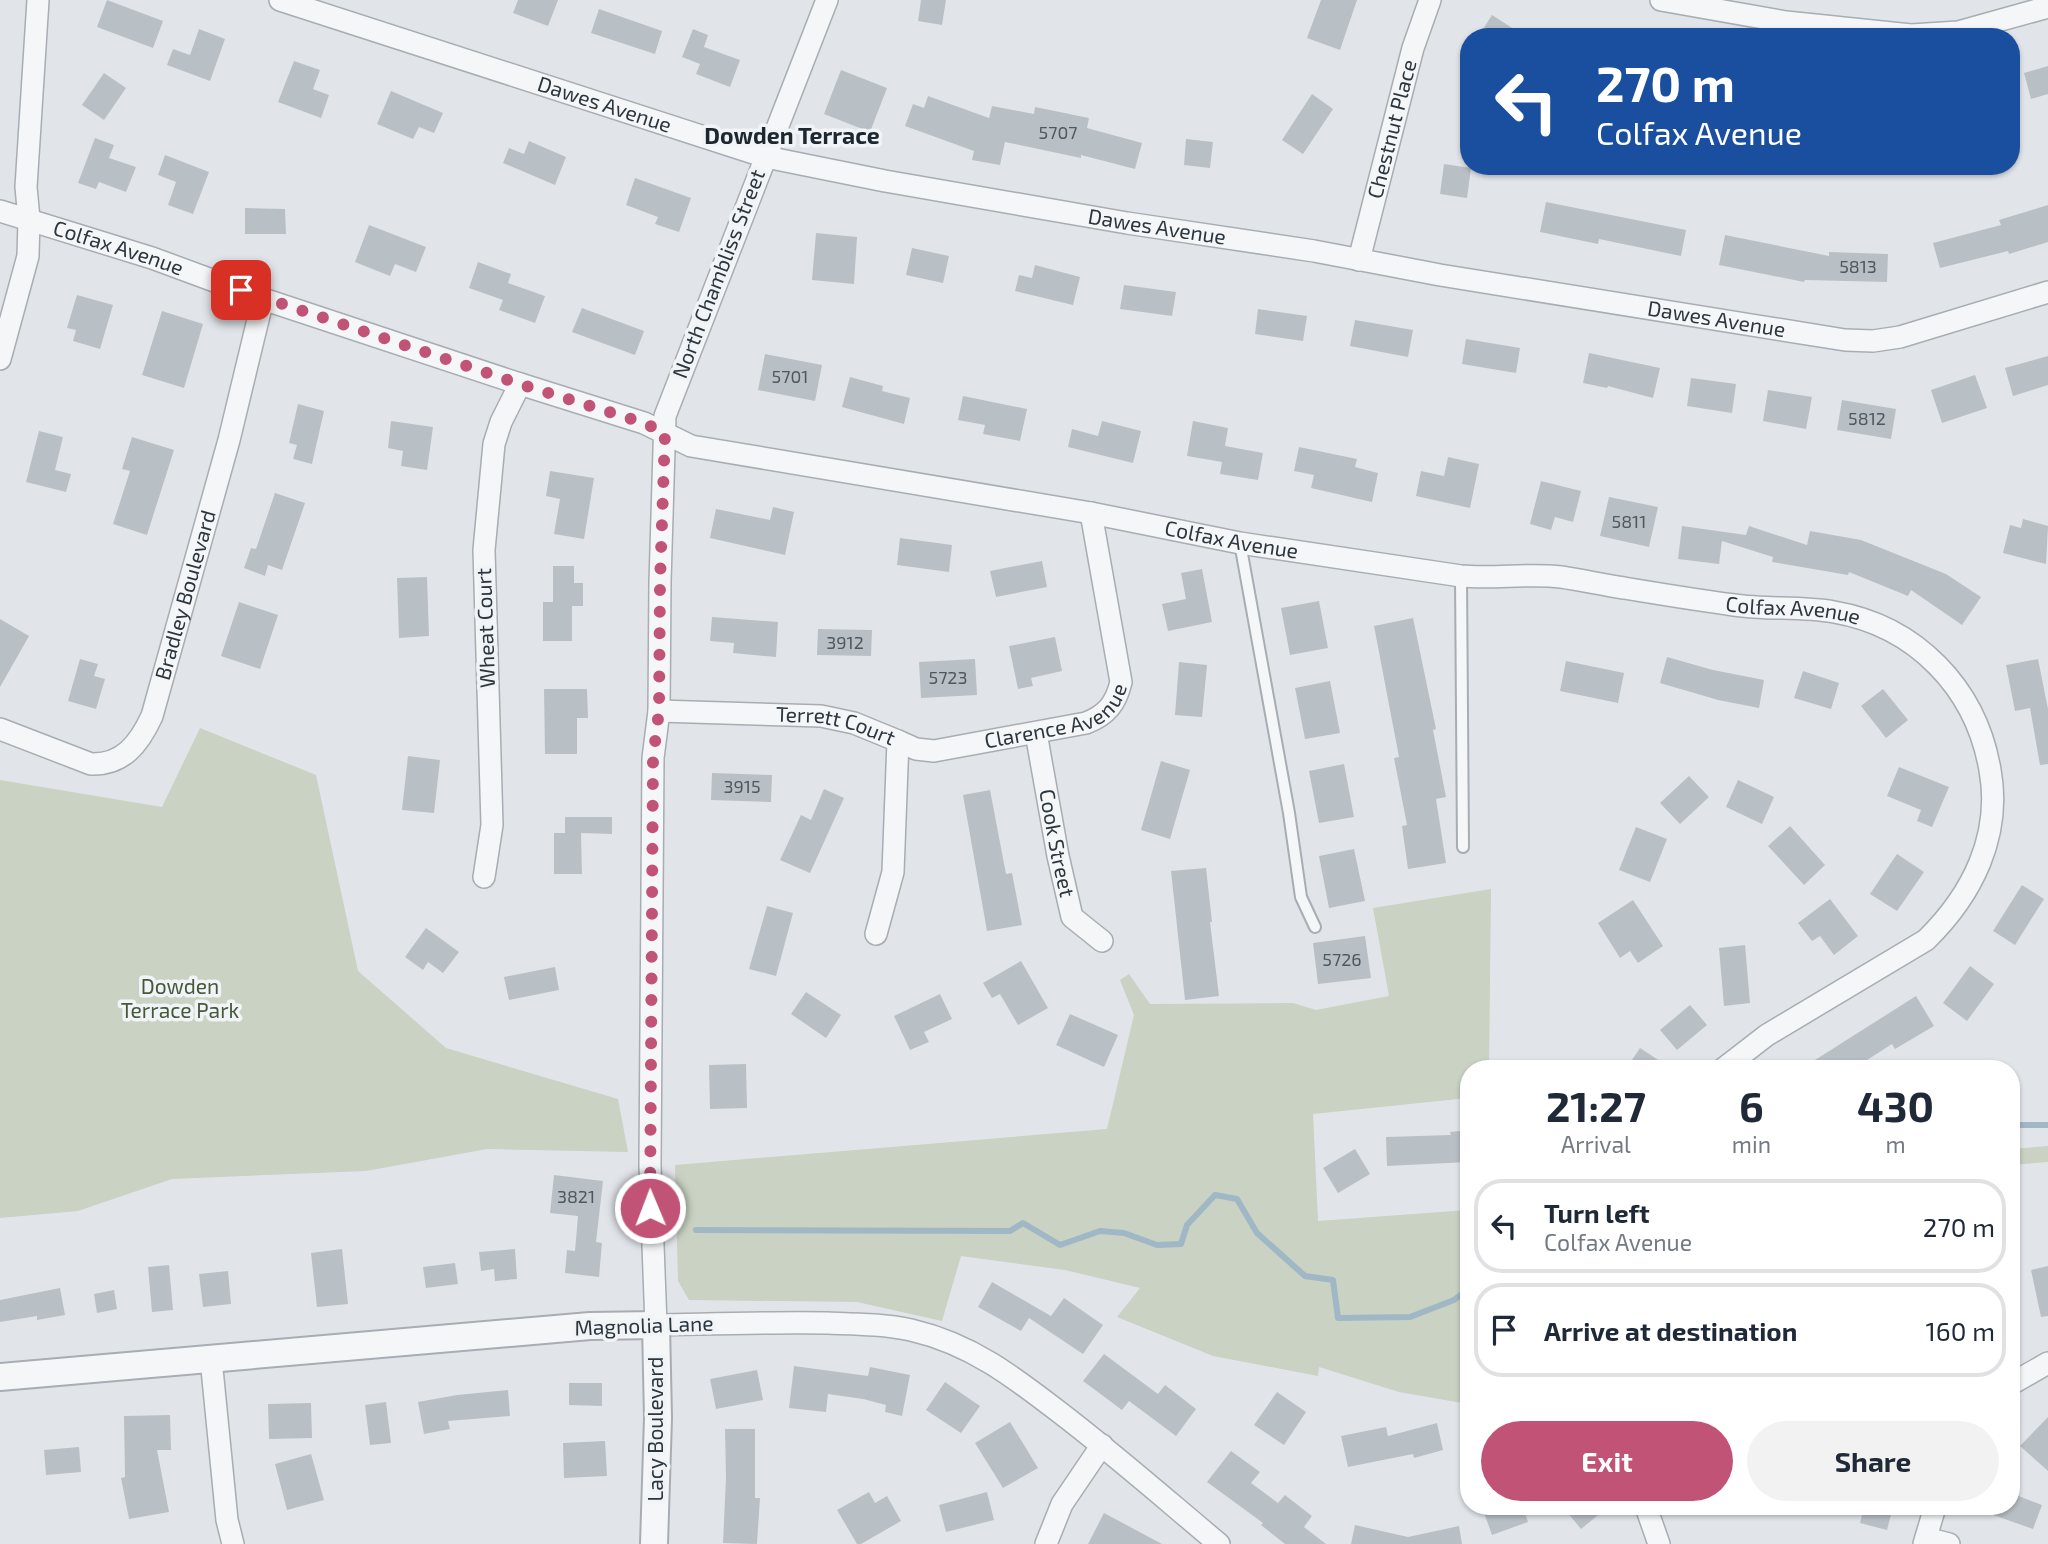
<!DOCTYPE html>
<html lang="en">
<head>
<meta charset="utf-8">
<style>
	:root { --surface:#fff; --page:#f2f2f3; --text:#1f2937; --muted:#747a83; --line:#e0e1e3; --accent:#c15377 }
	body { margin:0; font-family:"Exo 2",sans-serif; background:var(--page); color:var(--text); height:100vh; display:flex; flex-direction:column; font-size:26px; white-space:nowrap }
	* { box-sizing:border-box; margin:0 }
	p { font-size:23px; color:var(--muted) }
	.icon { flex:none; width:38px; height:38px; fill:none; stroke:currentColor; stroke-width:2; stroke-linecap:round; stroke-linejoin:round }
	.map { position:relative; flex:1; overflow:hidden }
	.details { position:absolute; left:1460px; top:1060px; width:560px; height:455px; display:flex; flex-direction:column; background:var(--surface); border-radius:28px; box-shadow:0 2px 5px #0004 }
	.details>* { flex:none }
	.hud { position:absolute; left:1460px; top:28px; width:560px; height:147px; border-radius:28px; box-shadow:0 2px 5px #0004; background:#1a4fa0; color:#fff; overflow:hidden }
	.pin { position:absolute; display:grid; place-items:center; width:60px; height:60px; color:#fff; margin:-30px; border-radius:14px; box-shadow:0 4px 10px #0006 }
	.me { position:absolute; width:77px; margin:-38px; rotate:359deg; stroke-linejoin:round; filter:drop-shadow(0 0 5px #0008) }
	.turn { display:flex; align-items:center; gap:24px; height:147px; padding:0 21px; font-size:32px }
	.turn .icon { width:91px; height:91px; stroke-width:2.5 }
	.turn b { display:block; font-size:49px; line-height:60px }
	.eta { display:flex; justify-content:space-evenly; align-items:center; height:119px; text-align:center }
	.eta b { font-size:42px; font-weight:700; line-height:49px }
	.primary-button { display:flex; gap:14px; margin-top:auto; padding:14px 21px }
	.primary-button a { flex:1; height:80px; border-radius:42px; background:var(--accent); color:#fff; font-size:28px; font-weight:700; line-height:80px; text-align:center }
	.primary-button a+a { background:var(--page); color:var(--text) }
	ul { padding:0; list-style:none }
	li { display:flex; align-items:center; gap:21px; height:94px; margin:0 14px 10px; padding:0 7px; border:4px solid var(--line); border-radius:28px }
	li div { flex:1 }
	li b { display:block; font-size:26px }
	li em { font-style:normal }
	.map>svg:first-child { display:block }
	.green { fill:#c9d2c3 }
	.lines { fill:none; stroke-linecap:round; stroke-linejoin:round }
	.stream { stroke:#a0b8c5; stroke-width:6 }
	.building { fill:#b9c0c5 }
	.service-casing { stroke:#a7adb3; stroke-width:14 }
	.minor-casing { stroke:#a7adb3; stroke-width:24 }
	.tertiary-casing { stroke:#a7adb3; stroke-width:30 }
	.service { stroke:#f4f6f7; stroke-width:10 }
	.minor { stroke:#f4f6f7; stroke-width:21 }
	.tertiary { stroke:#f4f6f7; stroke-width:26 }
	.route { stroke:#c15377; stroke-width:12; stroke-dasharray:0 21.6 }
	.labels { text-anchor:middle; stroke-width:7; stroke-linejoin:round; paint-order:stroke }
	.number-label { font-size:18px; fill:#4e5860 }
	.street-label { font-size:21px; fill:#2b363f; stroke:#f1f4f6 }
	.park-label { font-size:21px; fill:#45593a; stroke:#f1f4f6 }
	.neighbourhood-label { font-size:23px; font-weight:bold; fill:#1d2730; stroke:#f1f4f6 }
</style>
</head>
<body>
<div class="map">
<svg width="2048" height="1544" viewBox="0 0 2048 1544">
	<rect width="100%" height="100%" fill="#e1e5e9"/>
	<g class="green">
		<path d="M200 728 316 775 358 971 446 1048 618 1099 628 1152 487 1149 366 1171 172 1179 78 1211 0 1218V780L162 807Z"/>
		<path d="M1491 889 1489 1069H1468V1098L1313 1114 1318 1221 1468 1210V1407L1462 1403 1399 1392 1319 1367 1318 1376 1213 1356 1117 1317 1140 1288 1065 1270 961 1256 942 1321 857 1302 689 1300 678 1281 675 1165 1107 1129 1134 1015 1120 980 1129 974 1150 1004 1293 1003 1316 1010 1389 996 1373 908Z"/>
		<path d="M2048 1146V1162L2011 1165V1149Z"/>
	</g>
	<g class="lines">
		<g class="stream">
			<path d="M2011 1125H2048"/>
			<path d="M696 1230 1010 1231 1023 1223 1060 1245 1100 1231 1124 1233 1157 1245 1181 1244 1187 1225 1215 1195 1237 1199 1257 1233 1305 1276 1333 1280 1338 1318 1410 1317 1454 1300 1468 1289"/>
		</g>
	</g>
	<g class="building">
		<path d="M107 0 163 21 153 48 97 27Z"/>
		<path d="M518 0H558L548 26 513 13Z"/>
		<path d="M921 0H946L942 25 918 21Z"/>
		<path d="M1321 0H1357L1340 50 1307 38Z"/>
		<path d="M599 9 662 31 655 54 591 33Z"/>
		<path d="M1492 15 1526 37H1478Z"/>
		<path d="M199 29 225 39 210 81 167 65 173 49 190 55Z"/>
		<path d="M693 29 708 35 704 47 740 60 730 87 696 74 700 64 682 57Z"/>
		<path d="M294 61 320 70 313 89 329 95 321 118 278 102Z"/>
		<path d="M2048 66V94L2031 99 2024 73Z"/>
		<path d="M841 70 887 88 870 132 824 114Z"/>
		<path d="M104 73 126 88 104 120 82 105Z"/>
		<path d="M391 91 443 113 434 133 419 127 413 139 377 124Z"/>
		<path d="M1312 94 1333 109 1303 154 1282 140Z"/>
		<path d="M928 96 989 118 992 106 1034 114 1035 107 1089 118 1087 128 1142 143 1135 169 1081 155V158L1005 142 1000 165 972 160 974 151 905 126 913 104 924 108Z"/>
		<path d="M95 138 114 145 109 158 136 167 126 192 99 182 96 189 78 183Z"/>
		<path d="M1186 139 1213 142 1210 168 1184 165Z"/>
		<path d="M529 141 566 157 555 185 503 163 509 148 524 154Z"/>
		<path d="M165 155 209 172 193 214 168 205 176 182 158 175Z"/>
		<path d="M1444 164 1471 168 1467 198 1440 194Z"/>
		<path d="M635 178 691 198 679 232 655 224 658 217 626 205Z"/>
		<path d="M1546 202 1686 230 1681 256 1599 239 1598 244 1540 232Z"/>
		<path d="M2048 205V242L2009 254 2008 251 1940 268 1933 243 2001 225 1999 220Z"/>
		<path d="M245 208 285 209 286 234H245Z"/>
		<path d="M369 225 426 247 416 272 395 264 390 276 355 262Z"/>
		<path d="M816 233 857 237 854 284 812 280Z"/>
		<path d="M1725 235 1829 256V252L1888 254 1887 282 1805 280 1804 282 1719 265Z"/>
		<path d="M912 248 949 256 943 283 906 275Z"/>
		<path d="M478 262 511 274 508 283 545 296 535 323 499 310 503 300 469 288Z"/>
		<path d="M1035 265 1080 277 1073 305 1015 291 1019 275 1032 278Z"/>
		<path d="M1124 285 1176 292 1172 316 1120 309Z"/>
		<path d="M77 295 113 305 100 349 73 341 76 330 67 328Z"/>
		<path d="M582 308 644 331 635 355 572 332Z"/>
		<path d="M1258 309 1307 316 1303 341 1255 334Z"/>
		<path d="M162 311 203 324 184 388 142 375Z"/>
		<path d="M1355 320 1413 330 1408 357 1350 346Z"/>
		<path d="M1466 339 1520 348 1516 373 1462 364Z"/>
		<path d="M1589 353 1660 368 1653 398 1608 386 1607 388 1583 383Z"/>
		<path d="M765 354 822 365 815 401 758 390Z"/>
		<path d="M2048 356V385L2013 396 2005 368Z"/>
		<path d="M1975 375 1987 408 1942 423 1931 390Z"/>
		<path d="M850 377 883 386 882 391 910 398 904 424 842 407Z"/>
		<path d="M1691 378 1736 384 1732 413 1687 406Z"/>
		<path d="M1768 390 1812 397 1806 429 1763 421Z"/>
		<path d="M963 396 1027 409 1020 441 983 434 985 425 958 420Z"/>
		<path d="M1842 400 1896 409 1891 439 1837 430Z"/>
		<path d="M298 404 324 411 312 464 293 459 297 445 289 443Z"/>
		<path d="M391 421 433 427 427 470 401 466 403 451 388 448Z"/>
		<path d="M1102 421 1141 431 1133 463 1068 447 1072 429 1098 436Z"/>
		<path d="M1193 421 1228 428 1225 446 1263 453 1258 480 1220 474 1222 462 1187 456Z"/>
		<path d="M39 431 63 437 55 470 71 474 66 492 26 482Z"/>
		<path d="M132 437 174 450 147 535 113 524 130 471 122 469Z"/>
		<path d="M1299 447 1357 459 1355 467 1378 473 1372 502 1311 488 1314 475 1294 471Z"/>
		<path d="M1448 457 1479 464 1470 508 1416 496 1421 471 1444 476Z"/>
		<path d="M550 471 594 478 584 539 554 534 560 499 546 496Z"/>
		<path d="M1541 481 1581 491 1573 522 1555 517 1551 530 1530 524Z"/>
		<path d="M275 493 305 503 282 570 268 565 265 576 244 568 251 548 256 549Z"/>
		<path d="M1609 497 1658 507 1649 547 1600 536Z"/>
		<path d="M773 507 794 512 785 555 710 538 716 509 770 520Z"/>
		<path d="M2023 519 2048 526 2046 564 2003 553 2010 525 2021 528Z"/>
		<path d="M1682 526 1746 535 1749 526 1807 545 1810 531 1861 540 1946 574 1981 597 1962 625 1911 590 1908 596 1849 572 1848 575 1772 562 1773 557 1722 541 1719 564 1678 559Z"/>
		<path d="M900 538 952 545 949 572 897 565Z"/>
		<path d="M1042 561 1047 587 996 597 990 571Z"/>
		<path d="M553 566H574V583H583V606H572V641H543V602H553Z"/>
		<path d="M1202 569 1212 622 1168 631 1162 604 1186 599 1181 573Z"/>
		<path d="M427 577 429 636 399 638 397 578Z"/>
		<path d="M1319 601 1328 648 1290 655 1281 608Z"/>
		<path d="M239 602 278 615 260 669 221 656Z"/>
		<path d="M712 617 778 622 776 657 733 653 734 643 710 641Z"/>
		<path d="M1413 618 1436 729 1433 730 1446 797 1436 799 1446 863 1408 869 1402 826 1407 825 1394 758 1399 757 1374 626Z"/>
		<path d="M0 619 29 636 0 687Z"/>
		<path d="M818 629 872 630 871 656 817 655Z"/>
		<path d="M1055 637 1062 671 1031 678 1033 686 1018 689 1009 646Z"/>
		<path d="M1667 657 1713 670 1764 680 1759 708 1718 700 1660 683Z"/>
		<path d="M80 659 98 664 94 676 105 679 96 709 68 701Z"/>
		<path d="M975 659 977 695 921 698 919 662Z"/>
		<path d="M2038 659 2048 709V764L2040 765 2030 708 2015 711 2006 665Z"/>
		<path d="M1566 661 1624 673 1618 703 1560 691Z"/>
		<path d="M1179 662 1207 665 1202 717 1175 715Z"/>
		<path d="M1803 671 1839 683 1831 709 1794 698Z"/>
		<path d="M1330 681 1340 733 1305 739 1295 688Z"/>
		<path d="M544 689H587L588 718H577V754H545Z"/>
		<path d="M1883 689 1908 720 1886 738 1861 706Z"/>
		<path d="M408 756 440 760 434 813 402 810Z"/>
		<path d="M1161 761 1190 770 1170 839 1141 830Z"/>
		<path d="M1344 764 1354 817 1319 823 1309 771Z"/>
		<path d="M1899 767 1949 787 1932 827 1917 821 1921 810 1887 796Z"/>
		<path d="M712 773 772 775 771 802 711 800Z"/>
		<path d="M1689 776 1709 797 1680 824 1660 803Z"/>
		<path d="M1738 780 1774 797 1762 824 1726 807Z"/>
		<path d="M824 789 844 798 810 873 780 860 801 815 811 820Z"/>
		<path d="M990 790 1006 874 1012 873 1022 925 987 931 963 795Z"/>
		<path d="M565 817H612V834L581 833 582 874H554V833H565Z"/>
		<path d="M1790 826 1825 865 1804 885 1768 846Z"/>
		<path d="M1636 827 1667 839 1650 882 1619 870Z"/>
		<path d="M1354 849 1365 901 1329 908 1319 856Z"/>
		<path d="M1897 854 1924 872 1897 911 1870 894Z"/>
		<path d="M1206 868 1212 922H1210L1219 996 1185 1000 1171 871Z"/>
		<path d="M2022 885 2044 899 2015 945 1993 931Z"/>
		<path d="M1830 899 1858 936 1834 955 1820 936 1812 941 1798 923Z"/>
		<path d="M1633 900 1663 946 1638 963 1630 951 1620 958 1598 923Z"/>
		<path d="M767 906 793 913 776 976 749 969Z"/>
		<path d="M426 928 459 952 443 973 428 962 423 970 405 957Z"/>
		<path d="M1365 936 1371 978 1318 984 1313 943Z"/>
		<path d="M1745 945 1750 1003 1724 1006 1719 948Z"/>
		<path d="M1021 961 1048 1008 1018 1025 1000 994 992 998 983 983Z"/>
		<path d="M1970 966 1994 984 1967 1021 1943 1003Z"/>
		<path d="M555 967 559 990 509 1000 504 977Z"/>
		<path d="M806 992 841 1015 826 1038 791 1014Z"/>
		<path d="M940 994 952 1019 924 1032 929 1042 910 1050 894 1016Z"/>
		<path d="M1916 996 1934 1026 1895 1049 1892 1044 1853 1069H1821L1815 1060Z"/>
		<path d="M1690 1005 1707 1025 1677 1050 1660 1030Z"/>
		<path d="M1070 1014 1118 1035 1104 1067 1056 1045Z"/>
		<path d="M1640 1048 1672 1069H1626Z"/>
		<path d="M746 1064 747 1108 710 1109 709 1065Z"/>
		<path d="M1468 1130V1162L1387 1166 1386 1137 1451 1135 1450 1132Z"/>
		<path d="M1355 1149 1370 1174 1338 1193 1323 1168Z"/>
		<path d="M554 1175 603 1181 596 1242 602 1243 599 1277 565 1273 567 1250 575 1251 578 1216 550 1213Z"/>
		<path d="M342 1249 348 1304 317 1307 311 1253Z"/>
		<path d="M515 1249 517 1279 495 1281 494 1269 481 1271 479 1252Z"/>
		<path d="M455 1263 458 1284 426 1288 423 1267Z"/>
		<path d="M169 1265 173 1310 152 1312 148 1267Z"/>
		<path d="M2048 1266V1316L2041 1317 2031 1270Z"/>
		<path d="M228 1271 231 1304 203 1307 199 1274Z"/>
		<path d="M992 1282 1051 1316 1064 1298 1103 1325 1083 1354 1029 1318 1021 1331 978 1307Z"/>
		<path d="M60 1288 65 1315 37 1320V1316L0 1322V1300Z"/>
		<path d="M114 1290 117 1309 97 1313 94 1294Z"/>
		<path d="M1104 1354 1158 1394 1165 1385 1196 1409 1176 1436 1129 1401 1122 1410 1083 1381Z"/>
		<path d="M794 1366 868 1376 870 1367 910 1375 902 1416 885 1412 886 1405 863 1399 828 1394 826 1412 789 1408Z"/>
		<path d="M757 1370 763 1400 716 1409 710 1379Z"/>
		<path d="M945 1382 980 1406 961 1433 926 1410Z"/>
		<path d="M569 1383H602V1406L569 1405Z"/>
		<path d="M508 1390 510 1416 448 1421 450 1429 424 1434 418 1402 457 1395Z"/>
		<path d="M1277 1392 1306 1412 1284 1445 1254 1425Z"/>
		<path d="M386 1402 391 1443 370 1445 365 1405Z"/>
		<path d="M311 1403 312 1438 269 1439 268 1404Z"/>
		<path d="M170 1415 171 1450H157L169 1512 129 1519 121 1478 125 1477 124 1416Z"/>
		<path d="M2048 1417V1471L2020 1446Z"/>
		<path d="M1010 1422 1038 1468 1003 1488 975 1443Z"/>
		<path d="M1437 1423 1443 1450 1414 1458 1413 1454 1348 1467 1341 1436 1386 1427 1388 1436Z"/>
		<path d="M725 1429H755V1498H760L757 1544 723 1543 726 1478Z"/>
		<path d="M605 1441 607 1476 564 1478 563 1443Z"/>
		<path d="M79 1447 81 1472 46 1475 44 1450Z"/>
		<path d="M1231 1451 1260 1472 1251 1483 1278 1503 1285 1495 1312 1516 1304 1527 1326 1544H1285L1261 1525 1263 1523 1207 1482Z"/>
		<path d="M311 1454 324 1500 287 1510 275 1464Z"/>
		<path d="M869 1492 875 1503 887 1496 901 1521 861 1544H857L837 1510Z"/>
		<path d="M987 1492 994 1520 946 1532 939 1505Z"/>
		<path d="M2011 1493 2042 1505 2033 1529 1976 1509V1507H2011Z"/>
		<path d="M1482 1507H1523L1528 1522 1492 1535Z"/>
		<path d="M1563 1507H1608L1581 1529Z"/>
		<path d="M1864 1507H1893L1887 1530 1860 1523Z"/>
		<path d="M1104 1513 1162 1544H1088Z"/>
		<path d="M1355 1525 1408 1537 1459 1526 1462 1544H1351Z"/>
	</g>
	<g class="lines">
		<g class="service-casing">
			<g id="service">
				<path d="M1240 543 1289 813 1301 897 1315 927"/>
				<path d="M1461 576 1463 847"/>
			</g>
		</g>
		<g class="minor-casing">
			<g id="minor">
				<path id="s1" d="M280 0 766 157 885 181 1127 223 1314 251 1440 275 1845 340 1873 341 1900 337 2048 292"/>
				<path d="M827 0 665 416 660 582 659 711 653 758 650 1165 656 1325C713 1324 770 1322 827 1323 855 1324 883 1324 911 1330 976 1345 1020 1382 1072 1422 1122 1461 1170 1503 1219 1544"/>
				<path d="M1661 0 1786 22 1911 35 1958 32 2048 7"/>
				<path id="s2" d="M0 211 152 258 263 299 520 384 644 423 691 446 1091 513 1240 543 1461 576C1494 579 1529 573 1561 577 1582 580 1603 585 1624 588 1660 594 1697 600 1734 605 1767 610 1801 606 1834 612 1916 626 1976 688 1990 770 2002 836 1972 895 1926 940L1767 1035 1723 1069"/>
				<path id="s3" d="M1359 260 1413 48 1430 0"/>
				<path d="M0 359 28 256 29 219 26 187 38 0"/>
				<path id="s4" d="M659 711 821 716 854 723 898 741 893 872 876 934"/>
				<path id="s5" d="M0 729 91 764C123 765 139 744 152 716L229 440 263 299"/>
				<path id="s6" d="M1036 733 1058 856 1072 917 1102 941"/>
				<path id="s7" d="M898 741 916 749 934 751 1086 723C1107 715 1116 703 1121 682L1091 513"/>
				<path d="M484 877 492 825 484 550 494 444 501 422 520 384"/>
				<path d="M211 1359 227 1520 233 1544"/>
				<path d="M2011 1384 2048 1363"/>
				<path d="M1646 1507 1659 1544"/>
				<path d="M1926 1538 1949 1544"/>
				<path d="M1046 1544 1062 1504 1102 1445"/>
				<path d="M1924 1544 1935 1507"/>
			</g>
		</g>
		<g class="tertiary-casing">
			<path id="tertiary" d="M0 1377 590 1326 656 1325 658 1418 654 1544"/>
		</g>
		<use href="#service" class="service"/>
		<use href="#minor" class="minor"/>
		<use href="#tertiary" class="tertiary"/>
	</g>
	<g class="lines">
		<path class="route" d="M241 290 520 384 644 423 665 433 660 582 659 711 653 758 650 1208"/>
	</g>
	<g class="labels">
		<g class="number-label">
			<text x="1058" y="139">5707</text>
			<text x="1858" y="273">5813</text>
			<text x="790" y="383">5701</text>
			<text x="1867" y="425">5812</text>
			<text x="1629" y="528">5811</text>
			<text x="845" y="649">3912</text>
			<text x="948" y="684">5723</text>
			<text x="742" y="793">3915</text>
			<text x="1342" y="966">5726</text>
			<text x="576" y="1203">3821</text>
		</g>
		<g class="street-label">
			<text dy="7" stroke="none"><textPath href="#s1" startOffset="341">Dawes Avenue</textPath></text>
			<text dy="7" stroke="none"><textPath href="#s3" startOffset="135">Chestnut Place</textPath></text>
			<text dy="7" stroke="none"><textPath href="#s1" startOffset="908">Dawes Avenue</textPath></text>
			<text dy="7" stroke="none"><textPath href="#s2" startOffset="124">Colfax Avenue</textPath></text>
			<text transform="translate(719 274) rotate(-69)" y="7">North Chambliss Street</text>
			<text dy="7" stroke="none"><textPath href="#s1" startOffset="1475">Dawes Avenue</textPath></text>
			<text dy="7" stroke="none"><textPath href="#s2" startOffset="1279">Colfax Avenue</textPath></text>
			<text dy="7" stroke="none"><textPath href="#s5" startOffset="306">Bradley Boulevard</textPath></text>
			<text dy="7" stroke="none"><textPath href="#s2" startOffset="1846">Colfax Avenue</textPath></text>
			<text transform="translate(486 628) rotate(-92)" y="7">Wheat Court</text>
			<text dy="7" stroke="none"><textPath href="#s7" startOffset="168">Clarence Avenue</textPath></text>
			<text dy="7" stroke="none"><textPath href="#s4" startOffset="178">Terrett Court</textPath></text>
			<text dy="7" stroke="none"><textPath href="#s6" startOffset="112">Cook Street</textPath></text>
			<text transform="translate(644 1326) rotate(-2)" y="7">Magnolia Lane</text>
			<text transform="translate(656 1429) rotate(-90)" y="7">Lacy Boulevard</text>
		</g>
		<g class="park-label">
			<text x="180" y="994">Dowden<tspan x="180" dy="24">Terrace Park</tspan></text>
		</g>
		<g class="neighbourhood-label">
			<text x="792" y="144">Dowden Terrace</text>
		</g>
	</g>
</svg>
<div class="pin" style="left:241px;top:290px;background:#d93025"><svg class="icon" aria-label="arrive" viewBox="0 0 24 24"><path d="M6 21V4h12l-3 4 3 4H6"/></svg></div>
<svg class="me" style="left:650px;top:1208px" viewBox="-20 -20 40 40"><circle r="17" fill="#c15377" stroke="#fff" stroke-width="3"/><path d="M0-11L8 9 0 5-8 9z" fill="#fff"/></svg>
<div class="hud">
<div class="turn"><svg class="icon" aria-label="left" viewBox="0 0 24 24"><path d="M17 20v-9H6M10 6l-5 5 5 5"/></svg><div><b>270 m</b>Colfax Avenue</div></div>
</div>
<section class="details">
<div class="eta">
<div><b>21:27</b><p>Arrival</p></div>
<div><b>6</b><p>min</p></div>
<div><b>430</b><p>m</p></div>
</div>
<ul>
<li><svg class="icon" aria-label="left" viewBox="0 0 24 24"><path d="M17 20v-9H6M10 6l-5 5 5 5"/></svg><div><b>Turn left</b><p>Colfax Avenue</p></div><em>270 m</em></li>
<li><svg class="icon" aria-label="arrive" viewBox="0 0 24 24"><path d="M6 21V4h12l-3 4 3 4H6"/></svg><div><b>Arrive at destination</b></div><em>160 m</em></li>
</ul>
<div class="primary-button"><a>Exit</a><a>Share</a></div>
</section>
</div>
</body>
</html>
